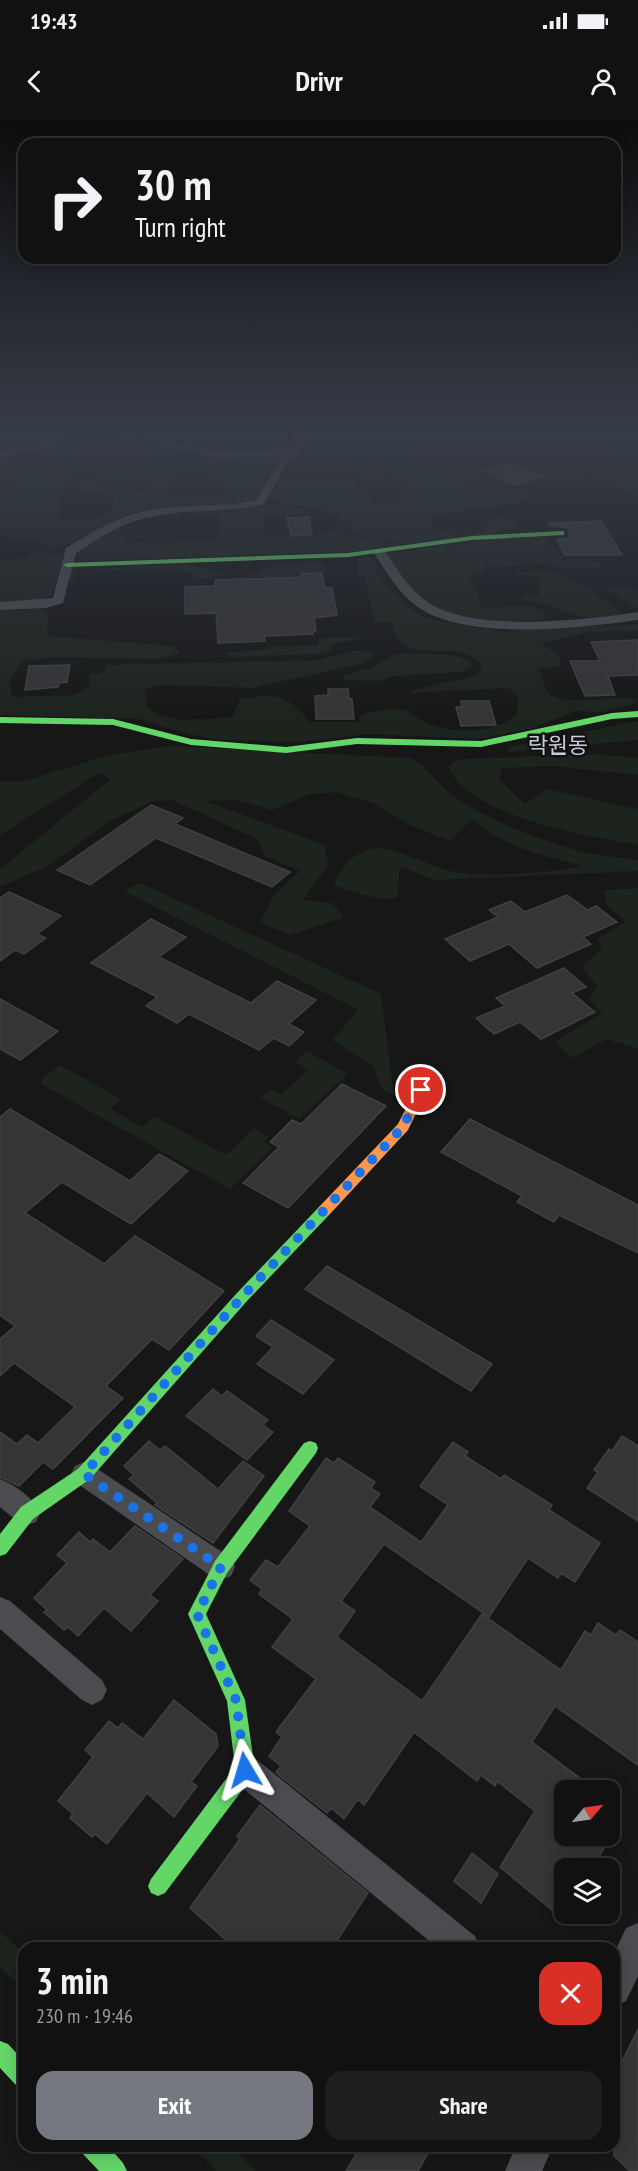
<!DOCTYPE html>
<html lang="en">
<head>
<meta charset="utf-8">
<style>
	:root { --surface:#111; --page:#1e1f1f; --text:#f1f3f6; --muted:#9c9d9f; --line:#303131; --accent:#757880 }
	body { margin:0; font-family:"PT Sans Narrow","Noto Sans KR",sans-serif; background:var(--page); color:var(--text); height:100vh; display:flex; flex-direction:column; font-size:22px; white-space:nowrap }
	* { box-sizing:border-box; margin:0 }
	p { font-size:20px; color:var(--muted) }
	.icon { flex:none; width:33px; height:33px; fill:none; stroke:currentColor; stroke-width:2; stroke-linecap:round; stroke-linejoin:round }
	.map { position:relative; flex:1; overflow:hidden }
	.sheet { position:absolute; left:18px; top:1822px; width:602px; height:210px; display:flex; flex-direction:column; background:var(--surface); border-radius:18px; box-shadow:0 3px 15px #0003,0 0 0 2px var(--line) }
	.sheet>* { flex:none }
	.banner { position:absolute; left:18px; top:18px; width:603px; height:126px; border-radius:18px; box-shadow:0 3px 15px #0003,0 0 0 2px var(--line); background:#111; color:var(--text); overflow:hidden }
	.needle { width:39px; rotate:61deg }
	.controls { position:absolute; left:554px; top:1660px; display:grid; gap:12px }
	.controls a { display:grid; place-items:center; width:66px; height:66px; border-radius:12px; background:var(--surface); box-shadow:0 3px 15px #0003,0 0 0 2px var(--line); font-size:30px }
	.pin { position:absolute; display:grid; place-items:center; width:51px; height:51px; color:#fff; margin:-26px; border:3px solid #fff; border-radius:50%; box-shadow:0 2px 6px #0007 }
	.me { position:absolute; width:66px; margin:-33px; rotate:353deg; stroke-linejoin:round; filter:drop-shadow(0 0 4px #0008) }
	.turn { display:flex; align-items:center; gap:21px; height:126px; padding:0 18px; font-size:27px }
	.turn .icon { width:78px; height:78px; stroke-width:2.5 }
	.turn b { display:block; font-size:42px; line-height:51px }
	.round { display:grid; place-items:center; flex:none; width:63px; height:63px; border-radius:18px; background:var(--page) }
	.head { display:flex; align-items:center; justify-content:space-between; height:102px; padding:0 18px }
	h1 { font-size:36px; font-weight:700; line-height:45px }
	.button { display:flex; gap:12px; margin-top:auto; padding:12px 18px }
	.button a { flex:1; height:69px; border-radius:18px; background:var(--accent); color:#fff; font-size:24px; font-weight:700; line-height:69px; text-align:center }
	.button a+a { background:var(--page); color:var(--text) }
	.status { display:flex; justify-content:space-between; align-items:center; height:42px; padding:0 30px; background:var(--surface); direction:ltr }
	.status svg { height:16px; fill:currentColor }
	header { display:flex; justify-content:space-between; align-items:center; height:78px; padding:0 18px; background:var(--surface); font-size:27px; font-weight:700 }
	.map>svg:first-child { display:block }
	.green { fill:#1d241e }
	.building { fill:#353536; stroke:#3f4043; stroke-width:1.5 }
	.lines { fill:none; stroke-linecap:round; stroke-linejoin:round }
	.street { fill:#4b4c50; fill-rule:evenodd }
	.fast { fill:#63d668; fill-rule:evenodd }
	.slow { fill:#ff974d; fill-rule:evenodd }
	.route { stroke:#1a73e8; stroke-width:10; stroke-dasharray:0 18 }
	.labels { text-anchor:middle; stroke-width:5; stroke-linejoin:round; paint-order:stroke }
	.far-quarter-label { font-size:22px; fill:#c9ccd4; stroke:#111113 }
</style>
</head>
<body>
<div class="status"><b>19:43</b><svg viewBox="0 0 49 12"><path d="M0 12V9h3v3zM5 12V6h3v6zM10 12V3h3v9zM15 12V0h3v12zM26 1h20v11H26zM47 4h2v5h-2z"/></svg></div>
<header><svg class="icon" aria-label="back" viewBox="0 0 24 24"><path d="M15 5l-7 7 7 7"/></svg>Drivr<svg class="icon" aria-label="person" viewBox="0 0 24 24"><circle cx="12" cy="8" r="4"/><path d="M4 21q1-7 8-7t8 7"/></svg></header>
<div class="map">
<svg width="638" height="2051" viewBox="0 0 638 2051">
	<rect width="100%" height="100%" fill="#171717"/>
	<g class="green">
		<path d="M49 312H70L63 316 0 332V319Z"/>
		<path d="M214 312 208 313 210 315 170 321 158 317 95 316 76 313Z"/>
		<path d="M270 312H288L293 324 292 328C264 334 210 338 184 325L208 319 221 329 274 320 277 317Z"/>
		<path d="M565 312H618L632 317 624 322 638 328V347L565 323 559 317Z"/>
		<path d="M477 313 492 318 488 322 555 338 465 328 297 346 288 344 303 329 306 320 324 318 343 326 406 314Z"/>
		<path d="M92 320H138L199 335 223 337 282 336 270 360 253 381 231 386H192L130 394 63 426 51 428 38 420 0 416V370H5L8 364 15 363V350H0V337H12L68 360 69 371 59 372 60 401 111 395 113 377 100 373 99 370H80L78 362 80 360 176 376 225 378 222 358H205L204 355H174L170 369H162L71 353 37 339 59 337 134 349 153 335 137 333 140 329 101 326 87 335 31 333 26 330 48 324Z"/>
		<path d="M423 337H443L480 374 520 371 531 375 513 384 435 395 430 402C443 419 467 414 485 411L480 403C491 393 509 395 519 406 503 414 427 426 409 424 390 422 367 418 349 411 334 379 287 393 271 378L280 361 284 360 356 359 362 375H369L375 384 407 379C402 353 382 350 359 351L360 354 292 356 284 352Z"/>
		<path d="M594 344 638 362V378L575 349Z"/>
		<path d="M262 385 302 388 311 394 264 395 265 415 318 417 317 412 339 411 336 399 342 405 344 415 406 426 387 430 87 441 76 437C81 422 106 414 120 408L127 422 135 423 220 420V395H157L229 391Z"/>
		<path d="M535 416 546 418 564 440 608 442 601 443 602 447 576 449 543 445 485 447 486 454 468 455 479 476 481 489C499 488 532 481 546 493L543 499C515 504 454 502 430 485 412 472 398 454 386 437L388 434 491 418Z"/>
		<path d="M33 432 60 434 62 438 53 475 40 480 0 481V440L28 439Z"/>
		<path d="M370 437 378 445 375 450 391 471 408 486 421 496 434 500 499 511 638 504V511L587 512 540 524 556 533 562 542 557 547 539 548C542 557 543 568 550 574 567 588 615 573 638 580L634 584 603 592 576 591 531 609 478 619 369 614 301 622 220 620 188 614 138 599 0 595V491L38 489 48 493 47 516 174 526 180 533 159 539 55 537 22 541 9 562 12 577 74 575 89 566 90 554 103 553 106 545 317 540C335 538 354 526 372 533L374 536 364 543 252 568 162 565 145 569 146 586C169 606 203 599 233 597L240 579C275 574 287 573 310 602H358L362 594C374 591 391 588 404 590 412 592 420 601 428 604 456 614 495 614 517 594L518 577 509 568 410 573 417 569 474 556 480 552 481 545C461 517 414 544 399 520 395 516 394 508 392 503H375L364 455H358V439Z"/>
		<path d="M314 441 324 445 327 451 300 452 299 456 243 458 271 445Z"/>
		<path d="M183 444 214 451 224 456 195 459 191 454 179 449 83 450 75 452 74 461 68 462 71 450Z"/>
		<path d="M552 451 588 468 621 492C590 510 553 481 522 480L521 478 539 475 541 457 515 454 514 452Z"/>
		<path d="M621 466 638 470V488L604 469Z"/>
		<path d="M360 517 361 519 331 524V530L321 534 231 537 224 533 271 529V527L319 525V518Z"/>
		<path d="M400 533C417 534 461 531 471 543V547L461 552 393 556 382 561 344 560V555L372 548 393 535Z"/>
		<path d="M638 601V620L508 632 509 627Z"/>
		<path d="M170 626 410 638C428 647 439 665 455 677 484 699 547 723 583 732 601 736 620 737 638 740V751L434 760 402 747 399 749 398 777C383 783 350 771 334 765 343 746 353 731 376 728 390 726 432 747 450 751 485 758 548 753 583 746 544 736 502 727 472 699L450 721 412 706 373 683 337 672 310 674 272 690 236 680 205 681 324 725 328 745 303 780 332 783 344 797 291 815 260 803 274 775 300 751 265 736 257 719 172 680 154 681 110 701 49 745 0 767V749L111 659 99 653 0 715V661H25L109 635Z"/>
		<path d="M597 634 638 638V655L552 646 502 648 499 659 525 684 546 669 638 689V725C587 716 472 698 448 647L456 641 464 639Z"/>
		<path d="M140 763 381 874 394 975 382 969 373 946 332 920 359 890 124 771Z"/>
		<path d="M638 768V929L607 919 572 938 555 922 602 893 589 879 597 866 582 847 602 828 597 819 626 802 607 785 604 770Z"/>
		<path d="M306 931 348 954 299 999 260 977 270 969 281 975 307 951 296 942Z"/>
		<path d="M60 945 121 979 110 989 142 1007 154 996 226 1035 254 1008 269 1017 264 1022 273 1027 230 1069 41 964 42 959Z"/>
		<path d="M0 1811 24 1834V1871L0 1847Z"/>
		<path d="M192 2027H231L256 2051H217Z"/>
	</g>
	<g class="building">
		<path d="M510 343 544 357 517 365 483 351Z"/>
		<path d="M309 397 312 415 291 416 287 398Z"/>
		<path d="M601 401 622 435H565L557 420 569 418V408L550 406 548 403Z"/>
		<path d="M301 453H322L325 468H332L337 495 314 498 316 511H313V514L264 516 265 521 218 523 216 493 185 494V467L215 466V460L302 457Z"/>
		<path d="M638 520V555L608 556 615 575 585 576 570 541H600L591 522Z"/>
		<path d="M70 545 67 562 59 563 58 567 25 570 29 546Z"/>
		<path d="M328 569H348L349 579H352L354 599H316L315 576 328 575Z"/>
		<path d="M461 581H489L496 605 461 606 456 587H462Z"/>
		<path d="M151 685 183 698 175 704 290 752 272 767 156 718 90 765 57 750Z"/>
		<path d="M9 772 61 796 37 814 46 818 24 834 15 830 0 841V778Z"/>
		<path d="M567 775 588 790 596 786 617 802 583 817 591 824 537 848 509 824 470 841 445 819 498 797 489 790 511 781 525 792Z"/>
		<path d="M151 799 186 817 159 837 251 883 277 861 316 880 289 904 304 912 289 926 274 918 259 930 189 894 177 903 146 886 157 877 91 843Z"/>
		<path d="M564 848 586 867 572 873 595 892 541 919 520 902 494 914 476 898 505 886 496 878Z"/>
		<path d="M0 879 58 911 20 940 0 929Z"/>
		<path d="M342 964 386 986 288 1088 243 1063 279 1027 270 1022 292 1000 301 1004Z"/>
		<path d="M10 989 130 1061 159 1034 188 1051 131 1104 62 1062 25 1093 104 1144 135 1116 224 1171 169 1230 152 1219 106 1266 123 1278 53 1349 43 1342 19 1366 0 1357V1312L17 1324 27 1315 38 1323 75 1287 14 1243 0 1256V1219L15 1206 0 1195V997Z"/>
		<path d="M470 999 638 1085V1133L559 1095 554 1102 517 1082 522 1076 441 1032Z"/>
		<path d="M327 1146 492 1244 471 1271 305 1169Z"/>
		<path d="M271 1200 334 1240 303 1274 257 1244 273 1227 256 1216Z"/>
		<path d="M213 1269 222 1276 227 1271 268 1300 263 1305 273 1312 247 1340 186 1296Z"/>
		<path d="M622 1316 638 1326V1401L587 1368 598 1352 594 1350 609 1329 612 1331Z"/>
		<path d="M149 1321 160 1330 165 1326 218 1369 243 1341 264 1356 213 1423 155 1385 157 1383 129 1359 134 1355 124 1346Z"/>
		<path d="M453 1322 468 1332 465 1336 501 1359 504 1355 552 1385 549 1390 600 1423 575 1462 561 1453 558 1458 528 1438 489 1497 384 1424 341 1481 355 1491 337 1517 422 1581 482 1494 561 1550 585 1511 591 1515 598 1503 616 1515 620 1510 638 1522V1645L555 1586 532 1622 597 1671H564V1716H611L592 1749H564V1800L500 1747 535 1691 497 1661 495 1666 481 1655 477 1661 414 1612 364 1685 358 1679 344 1699 331 1688 327 1693 280 1656 276 1652 281 1646 269 1636 282 1617 276 1612 316 1559 272 1527 293 1499 259 1474 262 1469 250 1460 266 1440 278 1447 310 1406 289 1391 326 1338 334 1343 338 1338 375 1362 371 1368 380 1374 370 1387 421 1422 448 1385 420 1366Z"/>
		<path d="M135 1406 183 1439 150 1475 158 1481 131 1511 104 1488 78 1516 68 1507 64 1510 44 1492 47 1490 34 1478 67 1443 57 1435 79 1412 90 1422 93 1419 110 1432Z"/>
		<path d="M174 1580 216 1614 218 1626 191 1662 197 1666 174 1697 147 1673 107 1724 95 1714 92 1717 70 1698 73 1694 58 1681 93 1637 85 1630 109 1601 118 1608 122 1603 143 1619Z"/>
		<path d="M260 1685 368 1773 332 1828H235L190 1788 240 1719 237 1716Z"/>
		<path d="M472 1733 498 1754 481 1783 454 1761Z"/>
		<path d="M638 1909V2051H630L614 2036V1958Z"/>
		<path d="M361 2026H432L418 2051H346Z"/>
	</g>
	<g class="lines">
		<g class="street">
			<path d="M291 312H301L305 324 287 343 264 384C225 394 184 388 145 398 120 404 97 419 76 433L63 483 46 488 0 490V482L53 478 66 428C91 413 116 397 145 391 181 383 219 389 256 380L283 336 220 338 133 320 69 322 0 337V331L69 316 133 314 220 332 290 329 295 324Z"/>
			<path d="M376 430H384C397 449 409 470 429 483 476 513 584 500 638 492V500C581 508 472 521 421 489 400 476 387 453 374 433Z"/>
			<path d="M84 1342 93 1346 231 1438 235 1447 231 1456 221 1460 211 1456 75 1362 71 1354 75 1346Z"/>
			<path d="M0 1359C15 1365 34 1378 40 1393L36 1402 27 1405 18 1402 0 1387Z"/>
			<path d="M0 1477 10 1481 102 1560 107 1570 102 1580 92 1585 82 1580 0 1509Z"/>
			<path d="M245 1635 256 1639 475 1816 479 1828H438L234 1661 230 1650 234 1639Z"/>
			<path d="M638 1803V1856L626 1881 614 1886V1834L626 1808Z"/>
			<path d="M516 2026H553L542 2051H505Z"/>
		</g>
		<g class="fast">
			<path d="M561 411H564V415L472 420 348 437 67 447 63 445 67 443 348 433 472 416Z"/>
			<path d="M638 591V597L612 599 481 627 357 624 286 633 191 625 113 605 0 603V597L113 599 191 619 286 627 357 618 481 621 612 593Z"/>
			<path d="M324 1086 329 1087 331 1091 329 1095 247 1181 90 1359 33 1399 6 1434 0 1436V1414L21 1387 78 1349 237 1173 319 1087Z"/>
			<path d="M310 1321 316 1323 318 1328 316 1333 227 1453 206 1494 245 1580 255 1650 252 1657 165 1773 158 1776 151 1773 148 1766 151 1759 235 1647 227 1581 188 1494 215 1441 304 1323Z"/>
			<path d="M0 1921 8 1924 24 1941V1968L16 1965 0 1948Z"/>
			<path d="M80 2026H108L123 2043 127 2051H99L83 2034Z"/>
		</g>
		<path class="slow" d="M430 948 436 952 408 1010 329 1095H319L317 1091 319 1087 398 1004 424 952Z"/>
	</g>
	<linearGradient id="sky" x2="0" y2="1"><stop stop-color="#0d0d0d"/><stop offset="0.52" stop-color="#363c47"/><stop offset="1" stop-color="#363c47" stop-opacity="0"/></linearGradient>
	<rect width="638" height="599" fill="url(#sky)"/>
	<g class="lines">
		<path class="route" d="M245 1650 236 1580 197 1494 221 1447 84 1354 242 1177 403 1007 421 970"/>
	</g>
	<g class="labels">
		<g class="far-quarter-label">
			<text x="558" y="633">락원동</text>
		</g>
	</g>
</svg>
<div class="controls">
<a><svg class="needle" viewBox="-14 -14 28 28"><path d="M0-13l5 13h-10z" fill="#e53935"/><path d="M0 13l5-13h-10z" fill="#9c9d9f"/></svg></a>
<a><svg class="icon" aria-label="layers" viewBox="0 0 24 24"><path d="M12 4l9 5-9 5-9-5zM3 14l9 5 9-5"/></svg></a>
</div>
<div class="pin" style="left:421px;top:970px;background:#d93025"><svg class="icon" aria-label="arrive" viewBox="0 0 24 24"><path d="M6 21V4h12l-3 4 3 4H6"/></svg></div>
<svg class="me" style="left:245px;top:1650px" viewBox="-20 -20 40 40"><path d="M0-17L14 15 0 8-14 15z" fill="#1a73e8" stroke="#fff" stroke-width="4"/></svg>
<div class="banner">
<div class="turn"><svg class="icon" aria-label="right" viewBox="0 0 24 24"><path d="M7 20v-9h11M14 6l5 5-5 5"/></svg><div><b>30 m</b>Turn right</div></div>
</div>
<section class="sheet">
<div class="head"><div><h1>3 min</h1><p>230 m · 19:46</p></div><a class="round" style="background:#d93025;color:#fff"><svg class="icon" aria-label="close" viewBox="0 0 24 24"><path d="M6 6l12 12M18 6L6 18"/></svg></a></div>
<div class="button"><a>Exit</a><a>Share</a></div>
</section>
</div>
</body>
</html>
